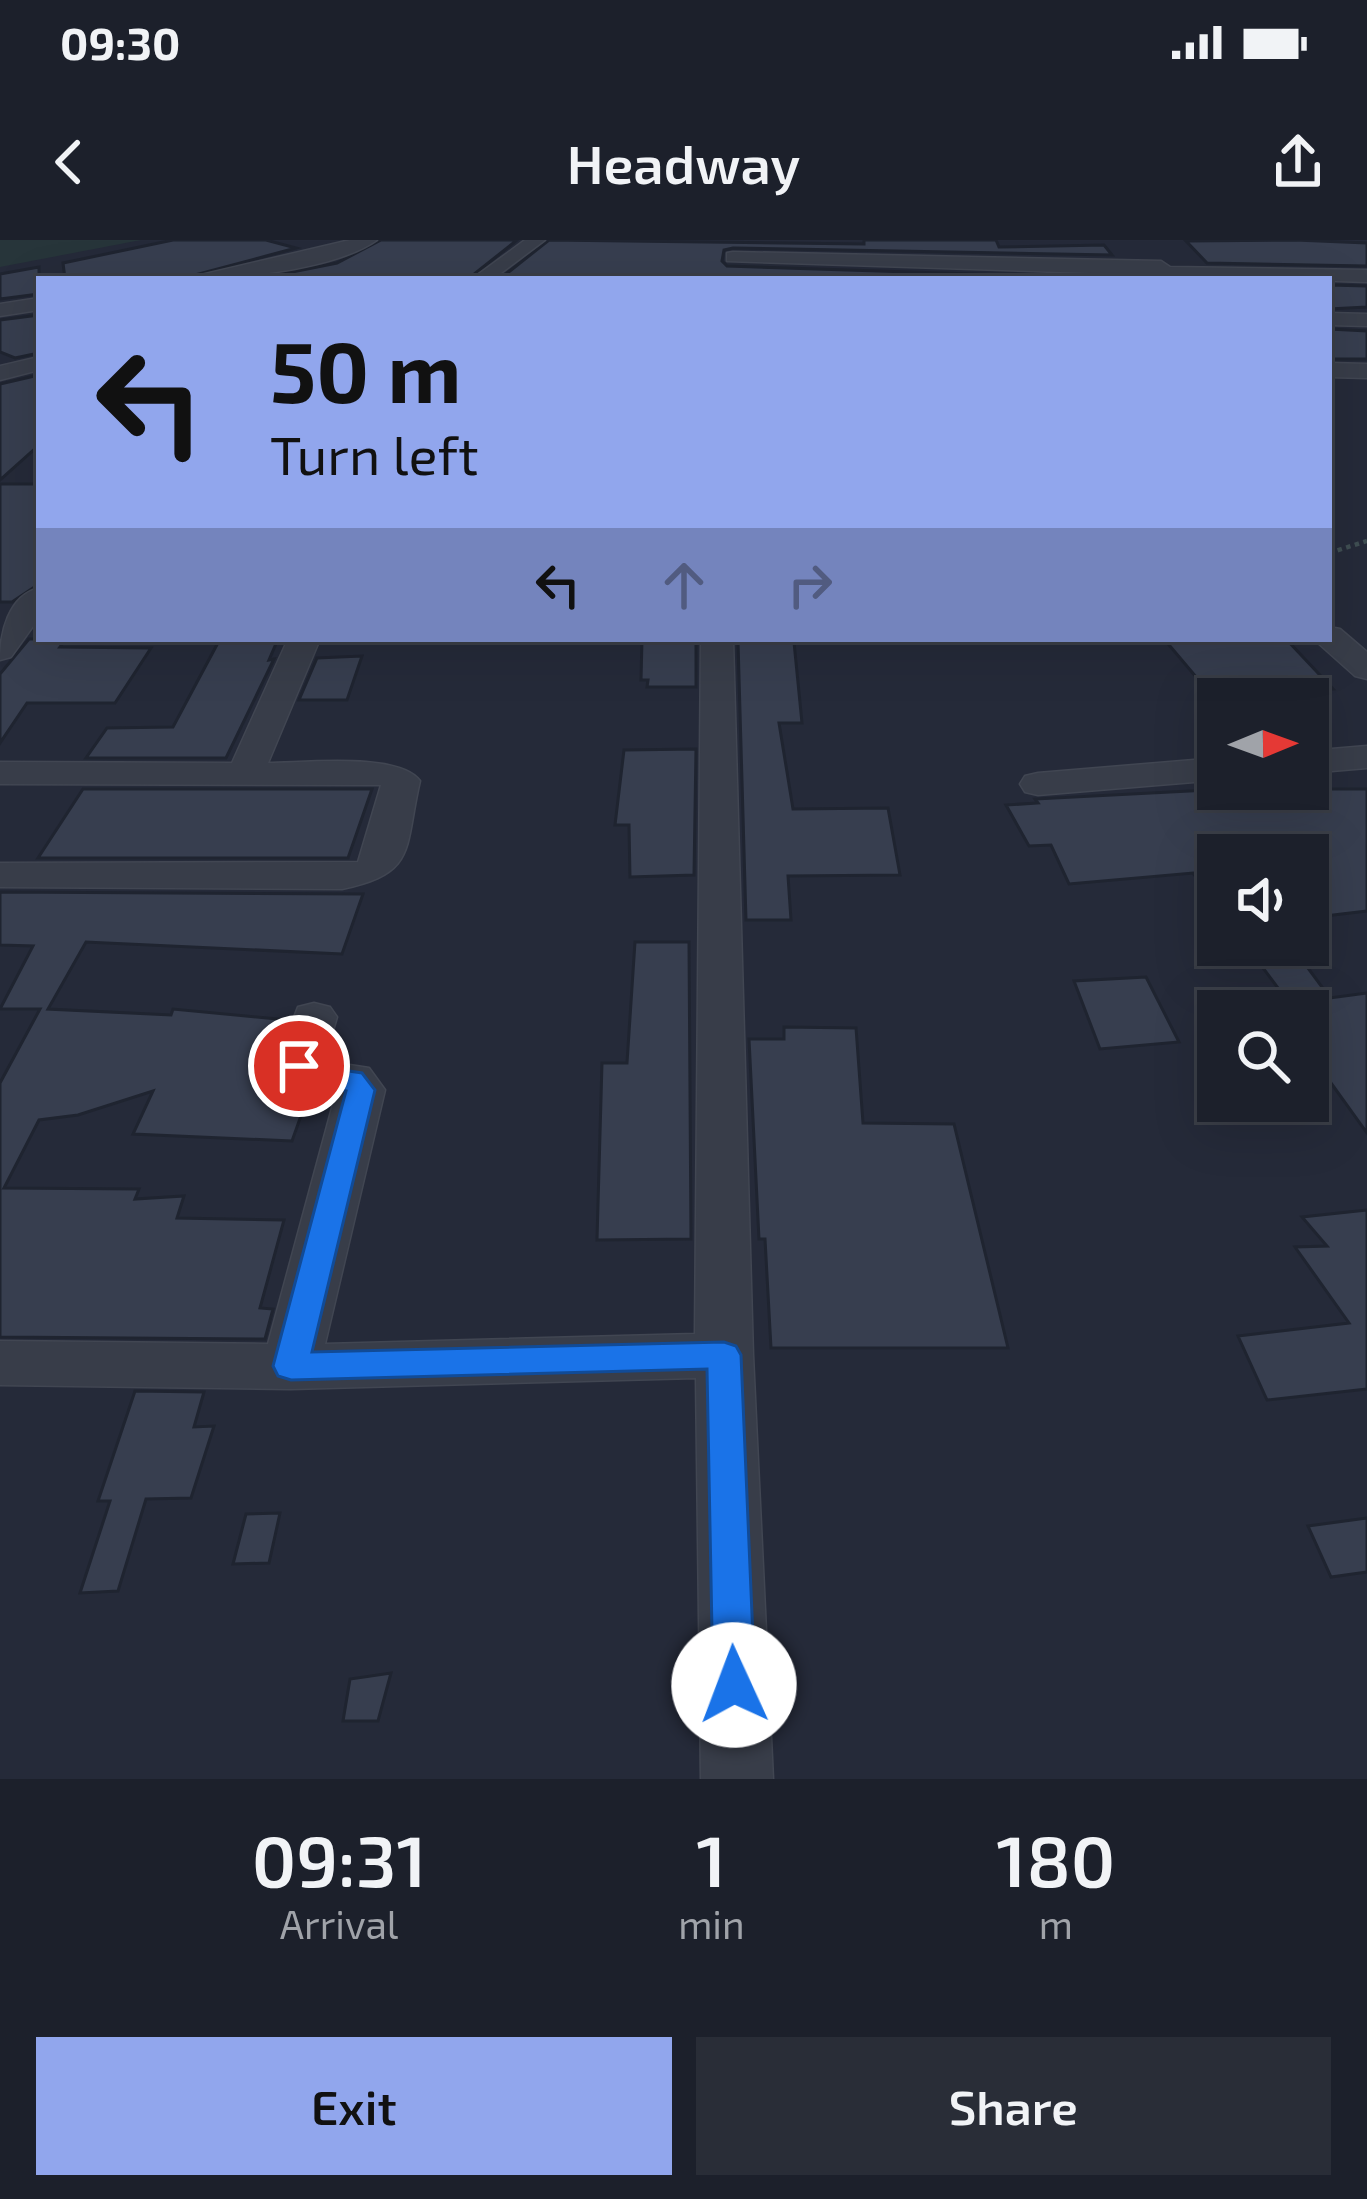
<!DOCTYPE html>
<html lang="en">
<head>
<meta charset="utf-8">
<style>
	:root { --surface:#1c202b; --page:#292d37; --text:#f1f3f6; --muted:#a0a3a9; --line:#3a3e47; --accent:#91a6ed }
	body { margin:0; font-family:"Exo 2",sans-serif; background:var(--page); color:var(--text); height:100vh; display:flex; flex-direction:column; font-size:45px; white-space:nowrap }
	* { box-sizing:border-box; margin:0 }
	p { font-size:39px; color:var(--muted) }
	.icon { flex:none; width:66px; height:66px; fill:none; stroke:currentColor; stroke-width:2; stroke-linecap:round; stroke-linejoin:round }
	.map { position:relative; height:1539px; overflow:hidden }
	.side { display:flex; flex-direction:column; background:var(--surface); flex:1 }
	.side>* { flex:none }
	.banner { position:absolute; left:36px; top:36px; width:1296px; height:366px; border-radius:0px; box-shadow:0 12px 48px #0002,0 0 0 3px var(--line); background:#91a6ed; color:#111; overflow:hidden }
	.needle { width:78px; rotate:89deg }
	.buttons { position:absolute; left:1197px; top:438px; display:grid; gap:24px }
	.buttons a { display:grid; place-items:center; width:132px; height:132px; border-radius:0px; background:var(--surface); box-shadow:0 12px 48px #0002,0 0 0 3px var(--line); font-size:60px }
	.pin { position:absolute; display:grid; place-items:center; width:102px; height:102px; color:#fff; margin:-51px; border:6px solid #fff; border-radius:50%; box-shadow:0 3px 12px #0007 }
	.me { position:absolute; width:132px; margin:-66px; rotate:358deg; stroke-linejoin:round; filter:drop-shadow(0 0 9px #0008) }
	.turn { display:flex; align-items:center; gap:42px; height:252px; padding:0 36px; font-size:54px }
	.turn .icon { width:156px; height:156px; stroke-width:2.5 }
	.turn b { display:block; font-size:84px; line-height:102px }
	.lanes { display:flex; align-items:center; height:114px; padding:0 36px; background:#0003; justify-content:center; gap:60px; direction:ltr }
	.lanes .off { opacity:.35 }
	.eta { display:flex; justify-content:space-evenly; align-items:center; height:204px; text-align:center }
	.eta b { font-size:72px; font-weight:600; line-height:84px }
	.primary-button { display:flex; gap:24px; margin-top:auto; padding:24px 36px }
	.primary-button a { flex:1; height:138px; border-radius:0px; background:var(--accent); color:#111; font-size:48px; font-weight:600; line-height:138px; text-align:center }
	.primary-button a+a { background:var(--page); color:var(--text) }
	.status { display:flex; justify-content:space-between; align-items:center; height:84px; padding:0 60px; background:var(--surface); direction:ltr }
	.status svg { height:33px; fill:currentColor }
	header { display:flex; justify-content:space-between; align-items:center; height:156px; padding:0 36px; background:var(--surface); font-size:54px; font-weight:600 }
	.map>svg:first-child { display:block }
	.green { fill:#27353a }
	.building { fill:#373e4f; stroke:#1f2430; stroke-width:3 }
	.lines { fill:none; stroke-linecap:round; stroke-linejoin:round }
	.street-casing { stroke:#414652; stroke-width:3 }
	.path { stroke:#3f4e52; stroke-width:4.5; stroke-dasharray:4.5 4.5; stroke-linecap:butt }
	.street { fill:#383d49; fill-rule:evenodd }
	.route { fill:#1a73e8; stroke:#114b97; stroke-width:3 }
</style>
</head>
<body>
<div class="status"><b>09:30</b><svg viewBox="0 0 49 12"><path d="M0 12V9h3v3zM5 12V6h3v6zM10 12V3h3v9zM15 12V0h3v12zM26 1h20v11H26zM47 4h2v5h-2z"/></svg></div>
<header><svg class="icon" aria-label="back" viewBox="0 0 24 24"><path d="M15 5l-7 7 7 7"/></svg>Headway<svg class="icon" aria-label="share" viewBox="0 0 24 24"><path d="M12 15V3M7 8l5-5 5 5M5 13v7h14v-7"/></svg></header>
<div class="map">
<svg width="1367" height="1539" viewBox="0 0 1367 1539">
	<rect width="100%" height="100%" fill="#252a39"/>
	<path class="green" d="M0 0H141L0 27Z"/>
	<g class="building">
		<path d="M173 0H266L296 8 180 39H65L63 23Z"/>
		<path d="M381 0H517L468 39H257L337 23Z"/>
		<path d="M549 0 864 4V0H996L999 7 1104 5 1112 15 733 8 724 10 722 21 727 26 1127 39H500Z"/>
		<path d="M1295 0 1367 3V26L1207 23 1186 1Z"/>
		<path d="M39 27V54L0 59V34Z"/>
		<path d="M1329 45 1367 46V67L1329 69Z"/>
		<path d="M39 75V113L15 118 0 112V80Z"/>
		<path d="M1329 89 1367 91V119H1329Z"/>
		<path d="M39 135V205L0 240V144Z"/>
		<path d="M0 244H39V344L12 362H0Z"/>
		<path d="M29 399H66L60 407 151 408 115 463H27L0 503V434Z"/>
		<path d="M220 399H278L269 420 274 419 226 518H86L107 488 173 487Z"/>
		<path d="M642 399 696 402V447H647L648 440H641Z"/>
		<path d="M1164 399H1286L1333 449 1213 457Z"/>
		<path d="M738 402H794L802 483H779L793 569 888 568 900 635 788 636 791 680H746Z"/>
		<path d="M362 416 347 460H299L317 418Z"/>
		<path d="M696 509 694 635 630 637 629 585H615L624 510Z"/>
		<path d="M83 549H372L348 618H38Z"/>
		<path d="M1228 549H1367V671L1308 678V615H1218V667L1193 633 1069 644 1051 605 1029 606 1006 565 1038 563 1035 559Z"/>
		<path d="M0 652 363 654 342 714 86 702 48 769 171 775 173 769 288 780 261 855 308 856 292 901 133 894 153 851 78 875 39 880 4 948 139 949 135 959 184 956 177 978 284 980 260 1068 273 1069 265 1099 0 1097V843L40 769H0L33 706 0 705Z"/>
		<path d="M635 702H689L691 999 597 1000 602 823H627Z"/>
		<path d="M1246 705H1291L1330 758 1367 753V893L1308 811V771H1295Z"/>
		<path d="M1146 737 1179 802 1100 809 1074 741Z"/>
		<path d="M784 787 856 788 863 883 954 884 1008 1108H771L765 999H759L749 799H784Z"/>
		<path d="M1367 970V1149L1267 1160 1238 1096 1349 1083 1295 1007 1327 1006 1302 977Z"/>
		<path d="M135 1151 204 1152 194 1187 214 1186 191 1258 146 1259 118 1351 80 1353 110 1261H98Z"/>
		<path d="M280 1273 269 1323 233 1324 246 1274Z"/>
		<path d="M1367 1278V1332L1331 1337 1308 1286Z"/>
		<path d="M391 1433 378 1481H343L350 1439Z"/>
	</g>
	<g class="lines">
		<g class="street-casing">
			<g id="street">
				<path d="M350 0H377C334 30 236 39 184 39Z"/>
				<path d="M525 0H545L493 39H472Z"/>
				<path d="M733 12 1161 21 1170 27 1367 30V42L727 21V13Z"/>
				<path d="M39 58V70L0 76V64Z"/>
				<path d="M1329 73 1367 74V86L1329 85Z"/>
				<path d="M39 117V130L0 140V126Z"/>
				<path d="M1329 123 1367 124V138L1329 137Z"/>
				<path d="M39 348V378L11 417 0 420C0 393 8 356 39 348Z"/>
				<path d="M1329 387 1340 389 1367 412V439L1355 436 1318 403 1315 399H1329Z"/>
				<path d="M288 399H320L268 523C303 523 399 512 420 541 404 609 418 633 342 649L0 647V623L358 622 381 545 0 544V522L232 523Z"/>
				<path d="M701 399H733L753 1115 773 1539H701L696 1138 291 1149 0 1145V1101L268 1104 336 853 291 846 275 826 298 767 314 763 330 767 337 777 324 821 369 828 385 850 325 1104 695 1094Z"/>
				<path d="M1367 506V528L1308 533V511Z"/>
				<path d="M1218 518V540L1038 555 1025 552 1020 544 1025 536 1038 533Z"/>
			</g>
		</g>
		<path class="path" d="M1329 313 1367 301"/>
		<use href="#street" class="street"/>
	</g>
	<path class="route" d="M299 817 316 826 362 833 375 850 312 1112 724 1102 736 1106 741 1115 755 1445 749 1459 734 1464 719 1459 713 1445 707 1129 291 1140 278 1136 273 1126 346 851 298 841 285 826Z"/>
</svg>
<div class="buttons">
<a><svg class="needle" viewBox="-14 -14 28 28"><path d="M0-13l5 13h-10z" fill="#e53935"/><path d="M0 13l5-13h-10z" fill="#a0a3a9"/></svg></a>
<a><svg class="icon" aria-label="sound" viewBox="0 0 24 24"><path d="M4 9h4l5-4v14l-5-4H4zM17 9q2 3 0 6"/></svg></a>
<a><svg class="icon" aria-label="search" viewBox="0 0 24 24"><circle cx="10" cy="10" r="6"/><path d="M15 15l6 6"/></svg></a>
</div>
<div class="pin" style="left:299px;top:826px;background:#d93025"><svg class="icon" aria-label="arrive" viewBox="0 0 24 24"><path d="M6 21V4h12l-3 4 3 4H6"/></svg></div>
<svg class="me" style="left:734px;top:1445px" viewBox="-20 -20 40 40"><circle r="19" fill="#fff"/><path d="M0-13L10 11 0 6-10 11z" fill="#1a73e8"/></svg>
<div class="banner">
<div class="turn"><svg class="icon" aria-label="left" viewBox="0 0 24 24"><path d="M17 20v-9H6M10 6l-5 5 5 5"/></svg><div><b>50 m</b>Turn left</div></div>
<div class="lanes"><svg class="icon" aria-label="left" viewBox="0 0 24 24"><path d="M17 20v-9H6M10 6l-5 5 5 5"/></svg><svg class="icon off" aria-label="ahead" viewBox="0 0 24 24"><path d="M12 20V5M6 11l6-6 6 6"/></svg><svg class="icon off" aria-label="right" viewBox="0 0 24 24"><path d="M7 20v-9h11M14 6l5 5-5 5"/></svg></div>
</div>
</div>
<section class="side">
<div class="eta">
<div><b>09:31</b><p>Arrival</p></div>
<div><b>1</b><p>min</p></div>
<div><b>180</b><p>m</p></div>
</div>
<div class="primary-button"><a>Exit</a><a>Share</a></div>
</section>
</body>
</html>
